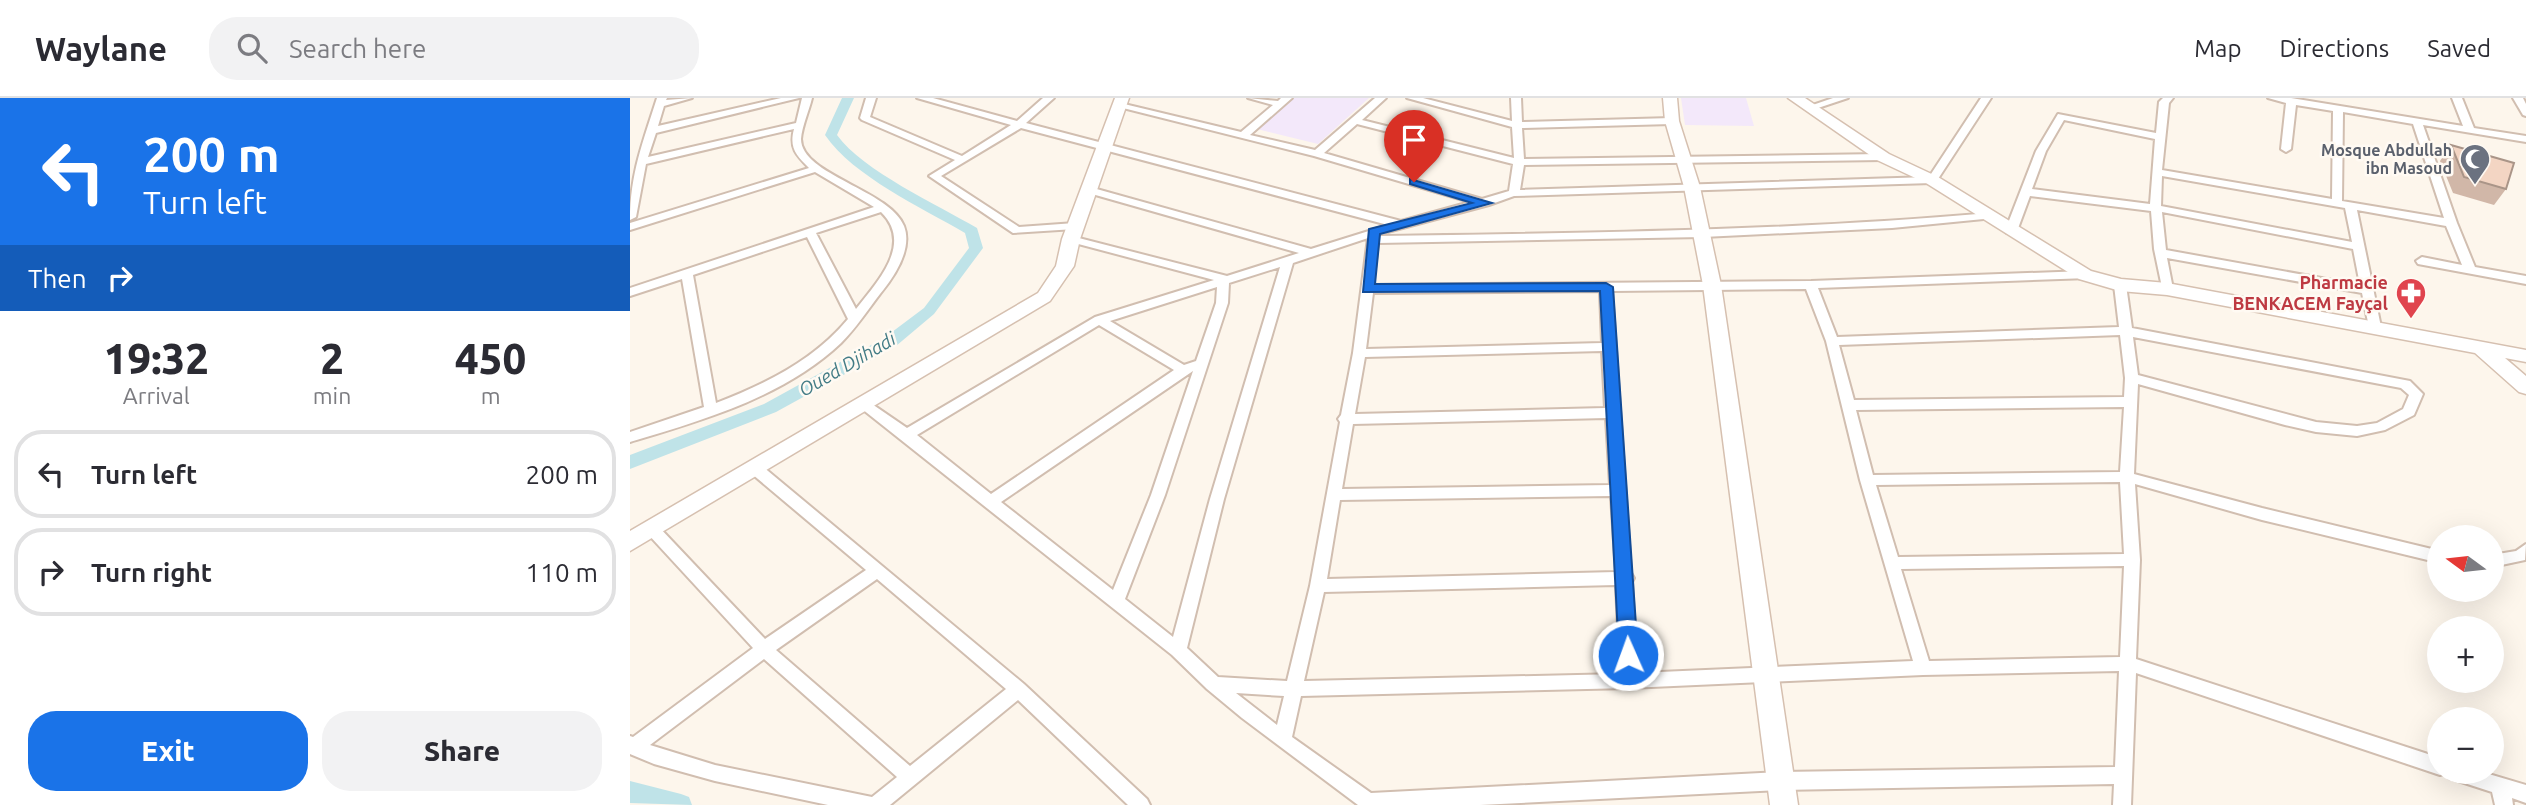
<!DOCTYPE html>
<html lang="en">
<head>
<meta charset="utf-8">
<style>
	:root { --surface:#fff; --page:#f2f2f3; --text:#2b2b33; --muted:#7c7c81; --line:#e1e1e2; --accent:#1a73e8 }
	body { margin:0; font-family:Ubuntu,sans-serif; background:var(--page); color:var(--text); height:100vh; display:flex; flex-direction:column; font-size:26px; white-space:nowrap }
	* { box-sizing:border-box; margin:0 }
	p { font-size:23px; color:var(--muted) }
	.icon { flex:none; width:38px; height:38px; fill:none; stroke:currentColor; stroke-width:2; stroke-linecap:round; stroke-linejoin:round }
	.map { position:relative; flex:1; overflow:hidden }
	.details { display:flex; flex-direction:column; background:var(--surface); width:630px }
	.details>* { flex:none }
	.top-card { background:#1a73e8; color:#fff; overflow:hidden }
	.needle { width:46px; rotate:285deg }
	.tools { position:absolute; left:1797px; top:427px; display:grid; gap:14px }
	.tools a { display:grid; place-items:center; width:77px; height:77px; border-radius:50%; background:var(--surface); box-shadow:0 7px 28px #0002; font-size:35px }
	.pin { position:absolute; display:grid; place-items:center; width:60px; height:60px; color:#fff; margin:-72px -30px; border-radius:50% 50% 50% 0; rotate:-45deg; box-shadow:0 0 7px #0007 }
	.pin .icon { rotate:45deg }
	.me { position:absolute; width:77px; margin:-38px; rotate:358deg; stroke-linejoin:round; filter:drop-shadow(0 0 5px #0008) }
	.turn { display:flex; align-items:center; gap:24px; height:147px; padding:0 28px; font-size:32px }
	.turn .icon { width:91px; height:91px; stroke-width:2.5 }
	.turn b { display:block; font-size:49px; line-height:60px }
	.then { display:flex; align-items:center; height:66px; padding:0 28px; background:#0003; gap:14px; font-size:26px }
	.eta { display:flex; justify-content:space-evenly; align-items:center; height:119px; text-align:center }
	.eta b { font-size:42px; font-weight:800; line-height:49px }
	.cta { display:flex; gap:14px; margin-top:auto; padding:14px 28px }
	.cta a { flex:1; height:80px; border-radius:28px; background:var(--accent); color:#fff; font-size:28px; font-weight:800; line-height:80px; text-align:center }
	.cta a+a { background:var(--page); color:var(--text) }
	ul { padding:0; list-style:none }
	li { display:flex; align-items:center; gap:21px; height:88px; margin:0 14px 10px; padding:0 14px; border:4px solid var(--line); border-radius:28px }
	li div { flex:1 }
	li b { display:block; font-size:26px }
	li em { font-style:normal }
	header { display:flex; align-items:center; gap:42px; box-sizing:border-box; height:98px; padding:0 35px; background:var(--surface); border-bottom:2px solid var(--line) }
	header strong { font-size:33px }
	nav { display:flex; gap:38px; margin-inline-start:auto; font-size:24px }
	.search { width:490px; height:63px; background:var(--page); display:flex; align-items:center; gap:18px; box-sizing:border-box; padding:0 24px; border-radius:28px; color:var(--muted); font-size:26px }
	main { display:flex; flex:1; min-height:0 }
	.map>svg:first-child { display:block }
	.education { fill:#f3e8fa }
	.lines { fill:none; stroke-linecap:round; stroke-linejoin:round }
	.canal { fill:#bfe3e8; fill-rule:evenodd }
	.street-casing { stroke:#d1beb0; stroke-width:4 }
	.secondary-casing { stroke:#d6c0b0; stroke-width:3 }
	.street { fill:#fff; fill-rule:evenodd }
	.secondary { fill:#fff; fill-rule:evenodd }
	.wall { fill:#d1b7a8 }
	.building { fill:#f3d5c3; stroke:#aa9588; stroke-width:2 }
	.route { fill:#1a73e8; stroke:#114b97; stroke-width:2 }
	.labels { text-anchor:middle; stroke-width:5; stroke-linejoin:round; paint-order:stroke }
	.far-worship-label { font-size:16px; font-weight:bold; fill:#5b616d; stroke:#fffaf3; text-anchor:end }
	.health-label { font-size:18px; font-weight:bold; fill:#be3a42; stroke:#fffaf3; text-anchor:end }
	.water-label { font-size:19px; font-style:italic; fill:#437c86; stroke:#fffaf3 }
</style>
</head>
<body>
<header>
<strong>Waylane</strong>
<div class="search"><svg class="icon" aria-label="search" viewBox="0 0 24 24"><circle cx="10" cy="10" r="6"/><path d="M15 15l6 6"/></svg>Search here</div>
<nav><a>Map</a><a>Directions</a><a>Saved</a></nav>
</header>
<main>
<section class="details">
<div class="top-card">
<div class="turn"><svg class="icon" aria-label="left" viewBox="0 0 24 24"><path d="M17 20v-9H6M10 6l-5 5 5 5"/></svg><div><b>200 m</b>Turn left</div></div>
<div class="then">Then<svg class="icon" aria-label="right" viewBox="0 0 24 24"><path d="M7 20v-9h11M14 6l5 5-5 5"/></svg></div>
</div>
<div class="eta">
<div><b>19:32</b><p>Arrival</p></div>
<div><b>2</b><p>min</p></div>
<div><b>450</b><p>m</p></div>
</div>
<ul>
<li><svg class="icon" aria-label="left" viewBox="0 0 24 24"><path d="M17 20v-9H6M10 6l-5 5 5 5"/></svg><div><b>Turn left</b></div><em>200 m</em></li>
<li><svg class="icon" aria-label="right" viewBox="0 0 24 24"><path d="M7 20v-9h11M14 6l5 5-5 5"/></svg><div><b>Turn right</b></div><em>110 m</em></li>
</ul>
<div class="cta"><a>Exit</a><a>Share</a></div>
</section>
<div class="map">
<svg width="1896" height="707" viewBox="0 0 1896 707">
	<rect width="100%" height="100%" fill="#fdf6ec"/>
	<g class="education">
		<path d="M664 0H739L688 46 627 31Z"/>
		<path d="M1051 0H1116L1124 28 1055 27Z"/>
	</g>
	<g class="lines">
		<g class="canal">
			<path d="M212 0H224L207 37C233 73 308 107 347 130L353 150 304 216 266 248 146 314 0 371V357L134 306 254 240 294 210 339 150 335 135C291 109 224 79 195 37Z"/>
			<path d="M0 683 51 696 59 699 62 707 0 705Z"/>
		</g>
		<g class="street-casing">
			<g id="street">
				<path d="M27 0H37L36 2 62 0 34 8 28 28 151 0H169L26 35 18 59 166 25 172 0H182C179 13 172 28 171 41 171 77 260 92 274 128 283 151 264 179 250 196 237 213 226 230 211 245 154 299 73 322 0 344V334L74 309 52 181 0 198V190L244 109 185 74 0 132V125L179 70C166 57 159 50 164 31L16 66 6 119 0 122C0 76 13 44 27 0ZM251 114C284 146 247 184 226 211L186 135ZM177 139 218 221C184 262 136 286 86 305L63 177Z"/>
				<path d="M236 0H246L240 19 332 58 381 27 287 0H303L387 23 413 0H424L396 25 771 123 840 104 684 58 485 8 490 5 611 34 643 7 618 0 648 3 651 0H662L620 37 685 52 745 0H756L732 22 884 60 882 29 777 0H793L882 23 881 0H891L892 24 1042 20 1047 23 1042 26 892 30 894 61 1253 56 1258 59 1253 62 894 67 890 92 1299 79 1351 0H1361L1306 84 1302 85 884 98 859 107 750 136 749 138C953 135 1157 133 1360 115L1366 118 1364 120 1262 130 1073 139 748 145 743 187 1181 183 1455 173 1459 174V180L1188 190 1207 239 1489 229 1484 187 1490 183 1496 187 1502 230 1780 283 1793 296 1784 317 1755 332 1727 338 1686 334 1655 327 1508 286 1504 376 1632 410 1810 453V465L1632 422 1505 386 1510 462 1506 561 1810 660V674H1852L1896 687V705L1882 700 1883 707H1865L1862 694 1819 680 1816 675 1810 677 1506 575 1501 707H1483L1484 686 1150 692 850 707H728L612 620 577 591 542 557 227 307 234 302 239 304 277 330 465 219 584 182 437 143V139L441 138 597 178 669 155 455 94V90H463L681 151 758 127 391 30 311 78 389 129 445 125 451 128 445 131 383 135 299 78 325 62 232 22 230 20ZM727 26 883 66 879 93 852 101 694 55ZM738 140 723 255 711 317 708 321 710 324 680 488 657 583 588 579 557 550 594 401 663 165ZM650 169 580 401 543 539 495 501 535 397 598 205 599 185ZM587 189 586 205 566 263 554 267 480 223ZM1176 191 1196 243 1230 382 1283 563 1007 575 1002 484 1004 480 1001 475 982 193ZM970 193 972 245 736 251 743 195ZM469 227 544 272 361 396 287 337ZM1490 237 1495 280 1494 299 1224 302 1209 247ZM1503 239 1771 290 1779 297 1773 311 1747 325 1727 328 1686 324 1508 277ZM972 253 975 310 725 316 735 259ZM563 273 521 397 483 492 371 404ZM1494 309 1490 374 1243 377 1226 312ZM976 320 980 387 712 391 723 326ZM1490 384 1494 456 1268 459 1246 387ZM981 398 986 474 697 481 710 402ZM1494 468 1490 559 1299 563 1271 471ZM986 487 990 576 674 583 694 494ZM1489 573 1485 669 1150 674 741 695 662 639 671 598 999 590 1293 577ZM606 595 654 598 647 627Z"/>
				<path d="M1203 0H1218L1179 13 1174 10Z"/>
				<path d="M1533 0H1543L1539 5 1532 72 1702 101 1703 13 1666 7 1661 51 1656 54 1651 51 1656 5 1638 0H1661L1833 28 1822 0H1832L1844 30 1896 38V44L1793 27 1827 125 1845 169 1896 178V186L1788 166 1786 163 1792 159 1832 167 1816 128 1727 112 1751 229 1745 233 1739 229 1732 195 1537 160 1543 191 1537 195 1533 194 1524 151 1521 113 1400 98 1387 133 1385 135H1377L1375 133 1406 53 1428 16 1526 35 1529 4ZM1713 14 1783 26 1814 120 1712 103ZM1434 22 1525 41 1520 106 1402 91 1416 53ZM1532 78 1715 110 1722 144 1531 108ZM1532 114 1723 151 1730 187 1536 152Z"/>
				<path d="M1883 0H1893L1896 6V18L1893 17Z"/>
				<path d="M127 367 132 368 394 586 517 701 520 707H498L388 602 260 707H198L85 683 24 666 0 656V638L3 639 123 550 17 435 15 431 17 427H27L135 541 236 472 122 376 120 372 122 368ZM247 481 376 591 280 668 146 552ZM134 561 267 679 242 699 85 667 20 647Z"/>
				<path d="M1896 446 1895 462 1862 469V457L1886 453Z"/>
			</g>
		</g>
		<g class="secondary-casing">
			<g id="secondary">
				<path d="M485 0H499L450 141 444 168 420 203 0 453V433L408 195 426 168 432 141Z"/>
				<path d="M1033 0H1047L1049 23 1070 89 1091 187 1168 707H1140L1073 187 1054 89 1035 23Z"/>
				<path d="M1158 0H1175L1259 56 1308 79 1461 173 1491 181 1537 185 1896 252V264L1875 260 1896 278V296L1889 294 1845 255 1537 197 1490 193 1449 181 1296 85 1247 62Z"/>
			</g>
		</g>
		<use href="#street" class="street"/>
		<use href="#secondary" class="secondary"/>
	</g>
	<path class="wall" d="M1821 47 1876 91 1864 107 1823 95 1810 63Z"/>
	<path class="building" d="M1821 47 1884 65 1876 91 1834 79Z"/>
	<path class="route" d="M780 81 862 105 750 136 745 186 976 185 983 189 1008 557 1005 563H992L989 557 970 193 733 194 739 131 842 105 780 86Z"/>
	<defs>
		<g id="mosque-pin" transform="scale(1.575)"><path d="M0 17L-7.5 6A9.5 9.5 0 1 1 7.5 6Z" fill="#6b7280" stroke="#fffaf3"/><path d="M3.5-4.9A6 6 0 1 0 3.5 4.9A5 5 0 1 1 3.5-4.9Z" fill="#fff"/></g>
		<g id="pharmacy-pin" transform="scale(1.575)"><path d="M0 17L-7.5 6A9.5 9.5 0 1 1 7.5 6Z" fill="#e0444e" stroke="#fffaf3"/><path d="M-2-6h4v4h4v4h-4v4h-4v-4h-4v-4h4Z" fill="#fff"/></g>
	</defs>
	<g fill-rule="evenodd">
		<use href="#mosque-pin" x="1845" y="61"/>
		<use href="#pharmacy-pin" x="1781" y="195"/>
	</g>
	<g class="labels">
		<g class="far-worship-label">
			<text x="1822" y="58">Mosque Abdullah<tspan x="1822" dy="18">ibn Masoud</tspan></text>
		</g>
		<g class="health-label">
			<text x="1758" y="191">Pharmacie<tspan x="1758" dy="21">BENKACEM Fayçal</tspan></text>
		</g>
		<g class="water-label">
			<text transform="translate(217 266) rotate(-30)" y="7">Oued Djihadi</text>
		</g>
	</g>
</svg>
<div class="tools">
<a><svg class="needle" viewBox="-14 -14 28 28"><path d="M0-13l5 13h-10z" fill="#e53935"/><path d="M0 13l5-13h-10z" fill="#7c7c81"/></svg></a>
<a>+</a>
<a>−</a>
</div>
<div class="pin" style="left:784px;top:84px;background:#d93025"><svg class="icon" aria-label="arrive" viewBox="0 0 24 24"><path d="M6 21V4h12l-3 4 3 4H6"/></svg></div>
<svg class="me" style="left:998px;top:557px" viewBox="-20 -20 40 40"><circle r="17" fill="#1a73e8" stroke="#fff" stroke-width="3"/><path d="M0-11L8 9 0 5-8 9z" fill="#fff"/></svg>
</div>
</main>
</body>
</html>
